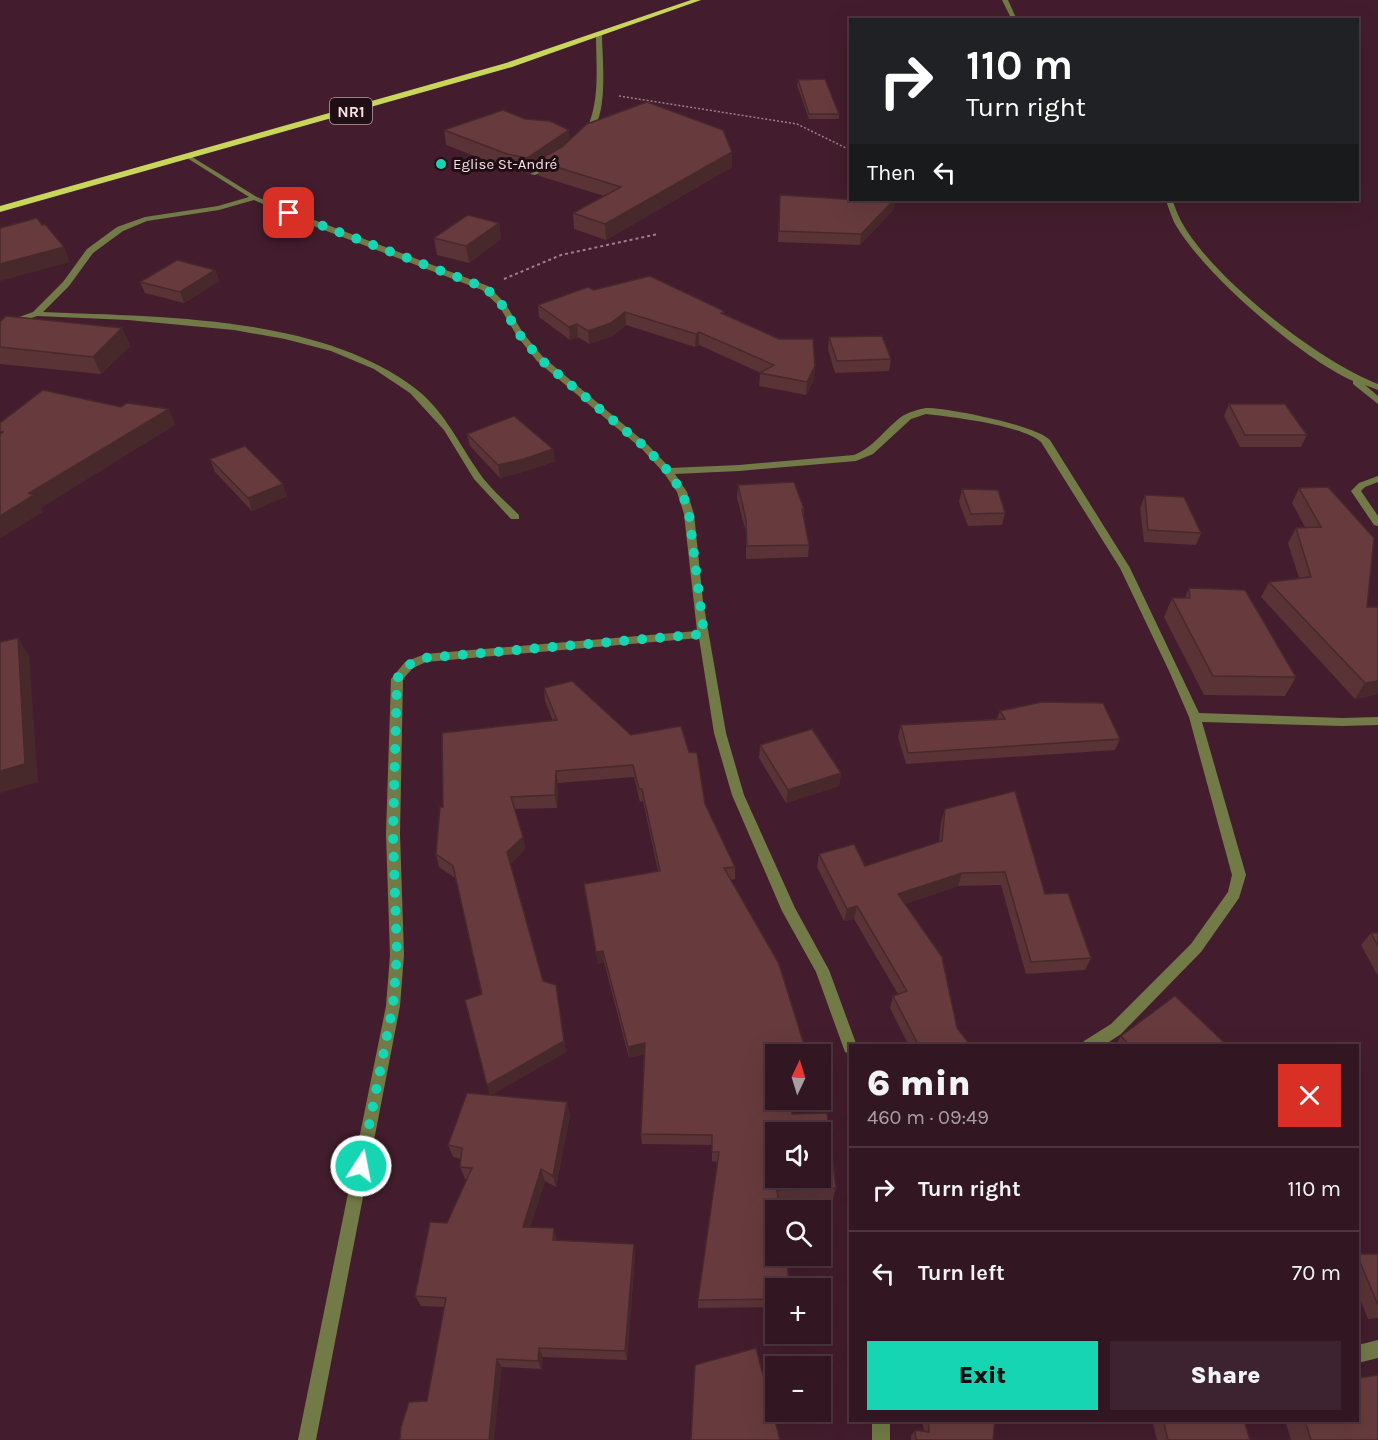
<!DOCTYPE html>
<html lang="en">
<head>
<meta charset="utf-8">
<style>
	:root { --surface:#321622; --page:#3d232f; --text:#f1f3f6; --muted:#a89fa5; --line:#4d3540; --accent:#16d5b3 }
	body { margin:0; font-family:Karla,sans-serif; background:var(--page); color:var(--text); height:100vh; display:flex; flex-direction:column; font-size:22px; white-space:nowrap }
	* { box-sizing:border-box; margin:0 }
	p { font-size:20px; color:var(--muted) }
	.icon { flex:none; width:33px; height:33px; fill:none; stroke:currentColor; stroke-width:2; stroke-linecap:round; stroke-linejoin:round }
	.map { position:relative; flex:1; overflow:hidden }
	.details { position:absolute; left:849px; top:1044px; width:510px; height:378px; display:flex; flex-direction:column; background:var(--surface); border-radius:0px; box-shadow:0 6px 24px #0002,0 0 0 2px var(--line) }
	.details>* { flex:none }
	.banner { position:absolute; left:849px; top:18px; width:510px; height:183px; border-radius:0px; box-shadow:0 6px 24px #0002,0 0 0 2px var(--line); background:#202124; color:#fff; overflow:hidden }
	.needle { width:39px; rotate:4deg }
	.controls { position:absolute; left:765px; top:1044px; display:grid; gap:12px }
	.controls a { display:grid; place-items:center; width:66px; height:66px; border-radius:0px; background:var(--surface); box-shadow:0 6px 24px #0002,0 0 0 2px var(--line); font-size:30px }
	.pin { position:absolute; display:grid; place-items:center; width:51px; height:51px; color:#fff; margin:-26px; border-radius:12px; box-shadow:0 3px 9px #0006 }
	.me { position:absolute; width:66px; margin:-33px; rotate:11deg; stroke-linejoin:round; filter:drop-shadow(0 0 4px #0008) }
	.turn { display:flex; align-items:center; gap:21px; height:126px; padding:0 18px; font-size:27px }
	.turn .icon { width:78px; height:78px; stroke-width:2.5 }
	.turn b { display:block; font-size:42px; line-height:51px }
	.then { display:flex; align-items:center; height:57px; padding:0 18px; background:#0003; gap:12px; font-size:22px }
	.round { display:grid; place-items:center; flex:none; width:63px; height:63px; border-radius:0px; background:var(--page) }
	.headline { display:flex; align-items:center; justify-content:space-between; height:102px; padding:0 18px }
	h1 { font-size:36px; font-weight:800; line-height:45px }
	.action { display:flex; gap:12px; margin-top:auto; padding:12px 18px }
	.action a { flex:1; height:69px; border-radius:0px; background:var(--accent); color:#111; font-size:24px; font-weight:800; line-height:69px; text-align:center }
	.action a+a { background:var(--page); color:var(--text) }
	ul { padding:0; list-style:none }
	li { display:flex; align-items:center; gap:18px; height:84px; padding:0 18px; border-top:2px solid var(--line) }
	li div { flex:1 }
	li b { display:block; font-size:22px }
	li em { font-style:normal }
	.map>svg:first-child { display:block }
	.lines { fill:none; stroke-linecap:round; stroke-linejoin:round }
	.path-far1 { stroke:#9f7f8c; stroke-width:1.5; stroke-dasharray:2 2; stroke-linecap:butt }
	.path { stroke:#9f7f8c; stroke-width:2; stroke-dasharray:3 3; stroke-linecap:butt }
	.minor { fill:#727a47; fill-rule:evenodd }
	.trunk { fill:#c8d65a; fill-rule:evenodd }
	.wall { fill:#593335 }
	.shaded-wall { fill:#48292b }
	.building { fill:#673b3e; stroke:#48292b; stroke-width:1.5; fill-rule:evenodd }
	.route { stroke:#16d5b3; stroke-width:10; stroke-dasharray:0 18 }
	.poi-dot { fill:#16d5b3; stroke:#1f0e14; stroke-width:2 }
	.labels { text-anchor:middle; stroke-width:6; stroke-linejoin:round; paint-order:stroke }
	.far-poi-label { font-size:15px; fill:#f8dee7; stroke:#1f0e14; text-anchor:start }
	.shield { fill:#1f0e14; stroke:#b7a0a8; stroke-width:1.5 }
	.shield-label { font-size:16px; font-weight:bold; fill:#f8dee7 }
</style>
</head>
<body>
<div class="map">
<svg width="1378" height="1440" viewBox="0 0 1378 1440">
	<rect width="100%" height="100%" fill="#431d2d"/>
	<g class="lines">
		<path class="path-far1" d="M619 96 797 124 850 150"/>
		<path class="path" d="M504 279 561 255 658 234"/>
		<g class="minor">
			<path d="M1002 0H1008L1017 20H1012Z"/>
			<path d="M599 32 602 34C602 61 610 119 587 137L584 135C601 103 596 69 596 34Z"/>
			<path d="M189 155 257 197 309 218 488 286 505 303 523 333 543 357 648 445 670 468 739 465 854 455C876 446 886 427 904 415 910 412 920 409 926 408 948 408 1036 425 1050 440L1130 568 1199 713 1342 718 1378 717V725L1342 726 1202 722 1246 875 1239 898 1201 952 1121 1034 1103 1046H1082L1084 1041 1111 1024 1191 944 1228 892 1232 875 1189 717 1170 673 1120 568 1041 442C1021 425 953 417 926 414L911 419 873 454 856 461 739 471 675 474 687 492 694 514 703 601 726 733 744 795 795 908 829 970 857 1046H850V1054L845 1052 816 972 782 911 732 795 714 733 699 638 426 662 413 668 403 679 400 834 404 955 400 1006 316 1440H298L386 1006 390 955 386 834 391 679 405 662 425 654 697 631 684 514 677 492 664 473 642 449 537 361 517 336 499 306 482 290 303 222 254 200 219 210 147 221 123 231 93 253 69 286 43 312C158 317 320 315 416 389 443 410 457 440 476 468 487 486 504 500 519 515V519H511L474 479 444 430 410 393 374 369 331 351 285 339 234 330 128 320 37 316 0 329V324L33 312 63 282 87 249 117 227 145 217 218 206 249 197 187 158V156Z"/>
			<path d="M552 164 555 166 554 167 535 175 530 174Z"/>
			<path d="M1166 200H1172C1175 206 1177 214 1181 221 1211 277 1319 362 1378 384V390L1365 385 1378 396V404L1353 384V381C1300 357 1202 273 1174 222 1171 215 1168 207 1166 200Z"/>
			<path d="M1378 476V482L1365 487 1361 491 1378 516V526L1374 525 1351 491 1359 483Z"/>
			<path d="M1378 1340V1358L1358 1363V1345Z"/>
			<rect x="872" y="1420" width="18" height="20"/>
		</g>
		<path class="trunk" d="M691 0H701L512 67 0 212V206L506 63Z"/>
	</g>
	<g class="wall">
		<path d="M798 80 839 114V119H809L797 85Z"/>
		<path d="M444 130 569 140 732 167 606 240 574 229 573 213 604 196 539 176 538 167 529 173 509 169 446 145Z"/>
		<path d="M780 195 859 200H895L894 209 860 245 778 242Z"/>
		<path d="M499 223 501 239 469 263 437 255 434 238Z"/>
		<path d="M215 270 219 281 184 303 145 293 140 282Z"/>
		<path d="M594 290 724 311V314L815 366 814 379 806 395 759 386 760 373H761L699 345 695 347 626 325 612 336 589 344 578 337 570 340 539 317 538 305Z"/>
		<path d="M0 322 122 328 130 346 101 374 0 364Z"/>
		<path d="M829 337 891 359 889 371 835 373 828 349Z"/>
		<path d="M1229 404 1307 435 1301 447H1240L1224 416Z"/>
		<path d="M467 434 555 461 526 471 500 478 470 446Z"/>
		<path d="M210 459 287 496 252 511 215 472Z"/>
		<path d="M738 485 804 509V517L809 545 808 557 746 559V532L737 498Z"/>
		<path d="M1299 488 1367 607 1378 694 1355 699 1261 597 1269 582 1299 578 1288 543 1296 528 1305 527 1292 503Z"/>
		<path d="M962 489 1005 513 1002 525 968 526 959 502Z"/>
		<path d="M1145 495 1201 533 1196 545 1144 542 1140 508Z"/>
		<path d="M1189 588 1296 677 1285 696 1204 695 1164 617 1172 598H1185Z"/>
		<path d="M544 688 631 735 689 752 705 804 735 867V879L731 880 776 1054 792 1114 836 1188 833 1198 778 1199 776 1307 698 1308V1300L717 1162 712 1161V1145L642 1144 641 1134 644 1054 629 1058 604 962 598 964 584 884 658 871 643 801 640 802 634 777 558 783 557 808 515 809 523 837 525 849 510 864 543 981 556 985 566 1052 491 1095 567 1102 570 1115 556 1187 545 1181 530 1227 554 1228 557 1240 635 1255 627 1360 543 1357 541 1369 502 1367 427 1401 444 1307 421 1306 415 1296 467 1179H465L460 1167 461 1159 453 1157 448 1145 490 1095 482 994 455 878 439 867 436 854 443 807 553 721 545 701Z"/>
		<path d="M1000 711 1120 739 1115 750 906 764 898 737 901 725 997 719Z"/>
		<path d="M760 745 841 773 839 786 786 803 759 758Z"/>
		<path d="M945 809 1045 894 1091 958 1085 970 1026 974 1001 885 958 886 904 904 957 1028 971 1046H909L890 1008 893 996 898 994 854 919 844 921 817 867 819 854 865 866 939 842 941 822Z"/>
		<path d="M1371 933H1378V976L1361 945Z"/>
		<path d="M1121 1036 1228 1046H1115Z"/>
		<path d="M1358 1254H1378V1318L1368 1319 1358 1293Z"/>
		<path d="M922 1420H995L993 1440H911V1436L915 1430 924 1431Z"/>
		<path d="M1152 1420H1244L1250 1440H1157Z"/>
		<path d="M1285 1420H1358L1378 1440H1291Z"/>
	</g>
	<g class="shaded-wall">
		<path d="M569 130 570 144 537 161 538 167 529 173 527 158Z"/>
		<path d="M732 152V167L606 240 605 224Z"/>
		<path d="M894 200H895L894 209 860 245 861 234Z"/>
		<path d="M499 223 501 239 469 263 466 246Z"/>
		<path d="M64 247 70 262 0 281V264Z"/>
		<path d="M215 270 219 281 184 303 180 292Z"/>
		<path d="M625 312 626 325 612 336 589 344 588 331Z"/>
		<path d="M577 324 578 337 570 340 569 327Z"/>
		<path d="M122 328 130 346 101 374 93 357Z"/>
		<path d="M699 332V345L695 347 696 334Z"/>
		<path d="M815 366 814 379 806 395 807 382Z"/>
		<path d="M169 409 175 425 41 508 43 512 1 538 0 537V516L29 493Z"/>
		<path d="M553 449 555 461 526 471 500 478 498 465Z"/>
		<path d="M283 484 287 496 252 511 248 498Z"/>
		<path d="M18 638 29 656 38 782 0 793V771Z"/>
		<path d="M1378 681V694L1355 699 1365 683Z"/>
		<path d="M556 771 558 783 557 808 555 795Z"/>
		<path d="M841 773 839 786 786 803 788 790Z"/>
		<path d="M523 837 525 849 509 864 507 852Z"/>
		<path d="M962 873 958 886 894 907 898 894Z"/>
		<path d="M857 906 854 919 844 921 847 909Z"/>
		<path d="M603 951 604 962 598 964 596 952Z"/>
		<path d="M556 985 566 1052 490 1096 487 1085Z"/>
		<path d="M645 1043V1054L629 1058 628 1047Z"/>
		<path d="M567 1102 570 1115 556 1187 553 1176Z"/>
		<path d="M541 1169 545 1181 527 1238 523 1227Z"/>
		<path d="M554 1228 557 1239 556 1251 553 1240Z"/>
		<path d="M634 1244 635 1255 627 1360 625 1351Z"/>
		<path d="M539 1348 543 1357 541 1369 538 1361Z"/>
		<path d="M497 1359 502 1367 494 1440H489Z"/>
	</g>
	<g class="building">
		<path d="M825 79 839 114H809L798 80Z"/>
		<path d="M647 102 723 130 732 152 605 224 573 213 621 187 537 161 562 147 587 124Z"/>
		<path d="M503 110 525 119 550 121 569 130 527 158 507 154 444 130Z"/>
		<path d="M780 195 859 200H894L861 234 779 231Z"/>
		<path d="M468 215 499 223 466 246 434 238Z"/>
		<path d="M37 218 42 225 45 224 64 247 0 264V228Z"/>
		<path d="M177 260 215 270 180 292 140 282Z"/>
		<path d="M650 276 724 311 721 313 779 339H813L815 366 807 382 760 373 774 365 699 332 696 334 625 312 611 323 588 331 577 324 569 327 538 305 588 287 594 290Z"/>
		<path d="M6 316 122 328 93 357 0 347V322Z"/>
		<path d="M882 336 891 359 837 361 829 337Z"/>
		<path d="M43 390 121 407 127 403 169 409 29 493 34 495 0 516V434L3 432 0 431V423Z"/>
		<path d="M1229 404H1285L1307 435H1245Z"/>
		<path d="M514 416 553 449 524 459 498 465 467 434Z"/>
		<path d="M245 446 283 484 248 498 210 459Z"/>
		<path d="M794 482 804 509H802L809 545 747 546 746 520 738 485Z"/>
		<path d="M1328 487 1374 538 1367 607H1378V681L1365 683 1269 582 1311 577 1296 528 1321 527 1299 488Z"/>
		<path d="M962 489 998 490 1005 513 971 514Z"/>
		<path d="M1145 495 1184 497 1201 533 1148 530Z"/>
		<path d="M1189 588 1245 590 1296 677 1213 676 1172 598H1190Z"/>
		<path d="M18 638 25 764 0 771V642Z"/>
		<path d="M572 681 631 735 681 726 689 752 697 753 705 804 735 867 724 868 779 964 807 1054H776V1100H791L792 1114 827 1113 836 1188 777 1190 780 1210H776V1256H786L790 1288H776V1299L698 1300 719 1152H712V1135L641 1134 645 1043 628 1047 603 951 596 952 584 884 660 871 642 789H639L633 765 556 771 555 795 511 797 523 837 507 852 543 981 556 985 564 1041 487 1085 465 1000 482 994 453 866 436 854 440 807H443L442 733 557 720 544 688ZM776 1132H820V1178H776Z"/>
		<path d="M1042 702 1103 703 1120 739 908 753 901 725 1005 719 1000 711Z"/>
		<path d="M812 729 841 773 788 790 760 745Z"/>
		<path d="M1015 791 1045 894 1068 893 1091 958 1031 962 1005 872 962 873 898 894 942 957 957 1028 971 1046H919L893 996 907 991 857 906 847 909 819 854 854 844 865 866 942 841 945 809Z"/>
		<path d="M1371 933H1378V946Z"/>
		<path d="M1175 996 1228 1046H1130L1121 1036Z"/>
		<path d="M467 1093 567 1102 553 1176 541 1169 523 1227 554 1228 553 1240 634 1244 625 1351 539 1348 538 1361 497 1359 489 1440H400L401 1427 409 1402 427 1401 446 1298 415 1296 430 1222 447 1223 472 1168 460 1167 462 1148 448 1145Z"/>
		<path d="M1358 1254H1378V1305L1358 1257Z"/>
		<path d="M756 1348 780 1440H691L695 1365Z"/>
		<path d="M1378 1375V1440H1311L1305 1420H1358V1378Z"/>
		<path d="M928 1420H995L993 1440H916L915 1430 929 1432Z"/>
		<path d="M1163 1420H1244L1250 1440H1168Z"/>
	</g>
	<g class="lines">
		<path class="route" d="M289 213 486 288 502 305 519 334 540 359 645 447 668 471 682 492 689 514 704 634 425 658C412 662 404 666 397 679L393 834 397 955 393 1006 361 1166"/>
	</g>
	<circle class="poi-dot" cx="441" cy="164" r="6"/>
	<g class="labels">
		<g class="far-poi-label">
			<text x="453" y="169">Eglise St-André</text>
		</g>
		<rect class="shield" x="330" y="98" width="42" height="26" rx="4.5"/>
		<g class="shield-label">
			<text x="351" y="117">NR1</text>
		</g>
	</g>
</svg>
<div class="controls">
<a><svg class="needle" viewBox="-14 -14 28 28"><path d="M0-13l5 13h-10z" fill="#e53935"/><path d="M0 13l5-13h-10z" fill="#a89fa5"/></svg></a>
<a><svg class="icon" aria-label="sound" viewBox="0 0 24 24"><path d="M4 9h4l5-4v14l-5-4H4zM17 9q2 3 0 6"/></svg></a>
<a><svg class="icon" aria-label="search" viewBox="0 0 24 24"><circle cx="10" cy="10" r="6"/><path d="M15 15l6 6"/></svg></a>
<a>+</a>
<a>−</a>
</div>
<div class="pin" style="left:289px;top:213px;background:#d93025"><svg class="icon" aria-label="arrive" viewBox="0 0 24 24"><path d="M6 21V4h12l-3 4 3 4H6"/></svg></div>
<svg class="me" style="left:361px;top:1166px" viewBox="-20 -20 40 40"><circle r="17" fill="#16d5b3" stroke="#fff" stroke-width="3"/><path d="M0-11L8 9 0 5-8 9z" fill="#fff"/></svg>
<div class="banner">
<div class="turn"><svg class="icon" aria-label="right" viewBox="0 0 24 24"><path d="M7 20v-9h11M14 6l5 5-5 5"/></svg><div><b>110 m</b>Turn right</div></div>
<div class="then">Then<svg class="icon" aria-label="left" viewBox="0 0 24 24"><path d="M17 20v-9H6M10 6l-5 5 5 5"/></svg></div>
</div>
<section class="details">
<div class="headline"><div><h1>6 min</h1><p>460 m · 09:49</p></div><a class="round" style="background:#d93025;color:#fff"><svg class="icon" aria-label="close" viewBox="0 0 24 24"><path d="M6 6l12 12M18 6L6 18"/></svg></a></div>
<ul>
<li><svg class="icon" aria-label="right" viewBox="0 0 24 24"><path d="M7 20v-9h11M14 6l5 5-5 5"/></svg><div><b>Turn right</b></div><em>110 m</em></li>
<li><svg class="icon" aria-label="left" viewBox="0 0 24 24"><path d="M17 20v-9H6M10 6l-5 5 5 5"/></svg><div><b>Turn left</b></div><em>70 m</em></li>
</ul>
<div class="action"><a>Exit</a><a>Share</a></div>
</section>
</div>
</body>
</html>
